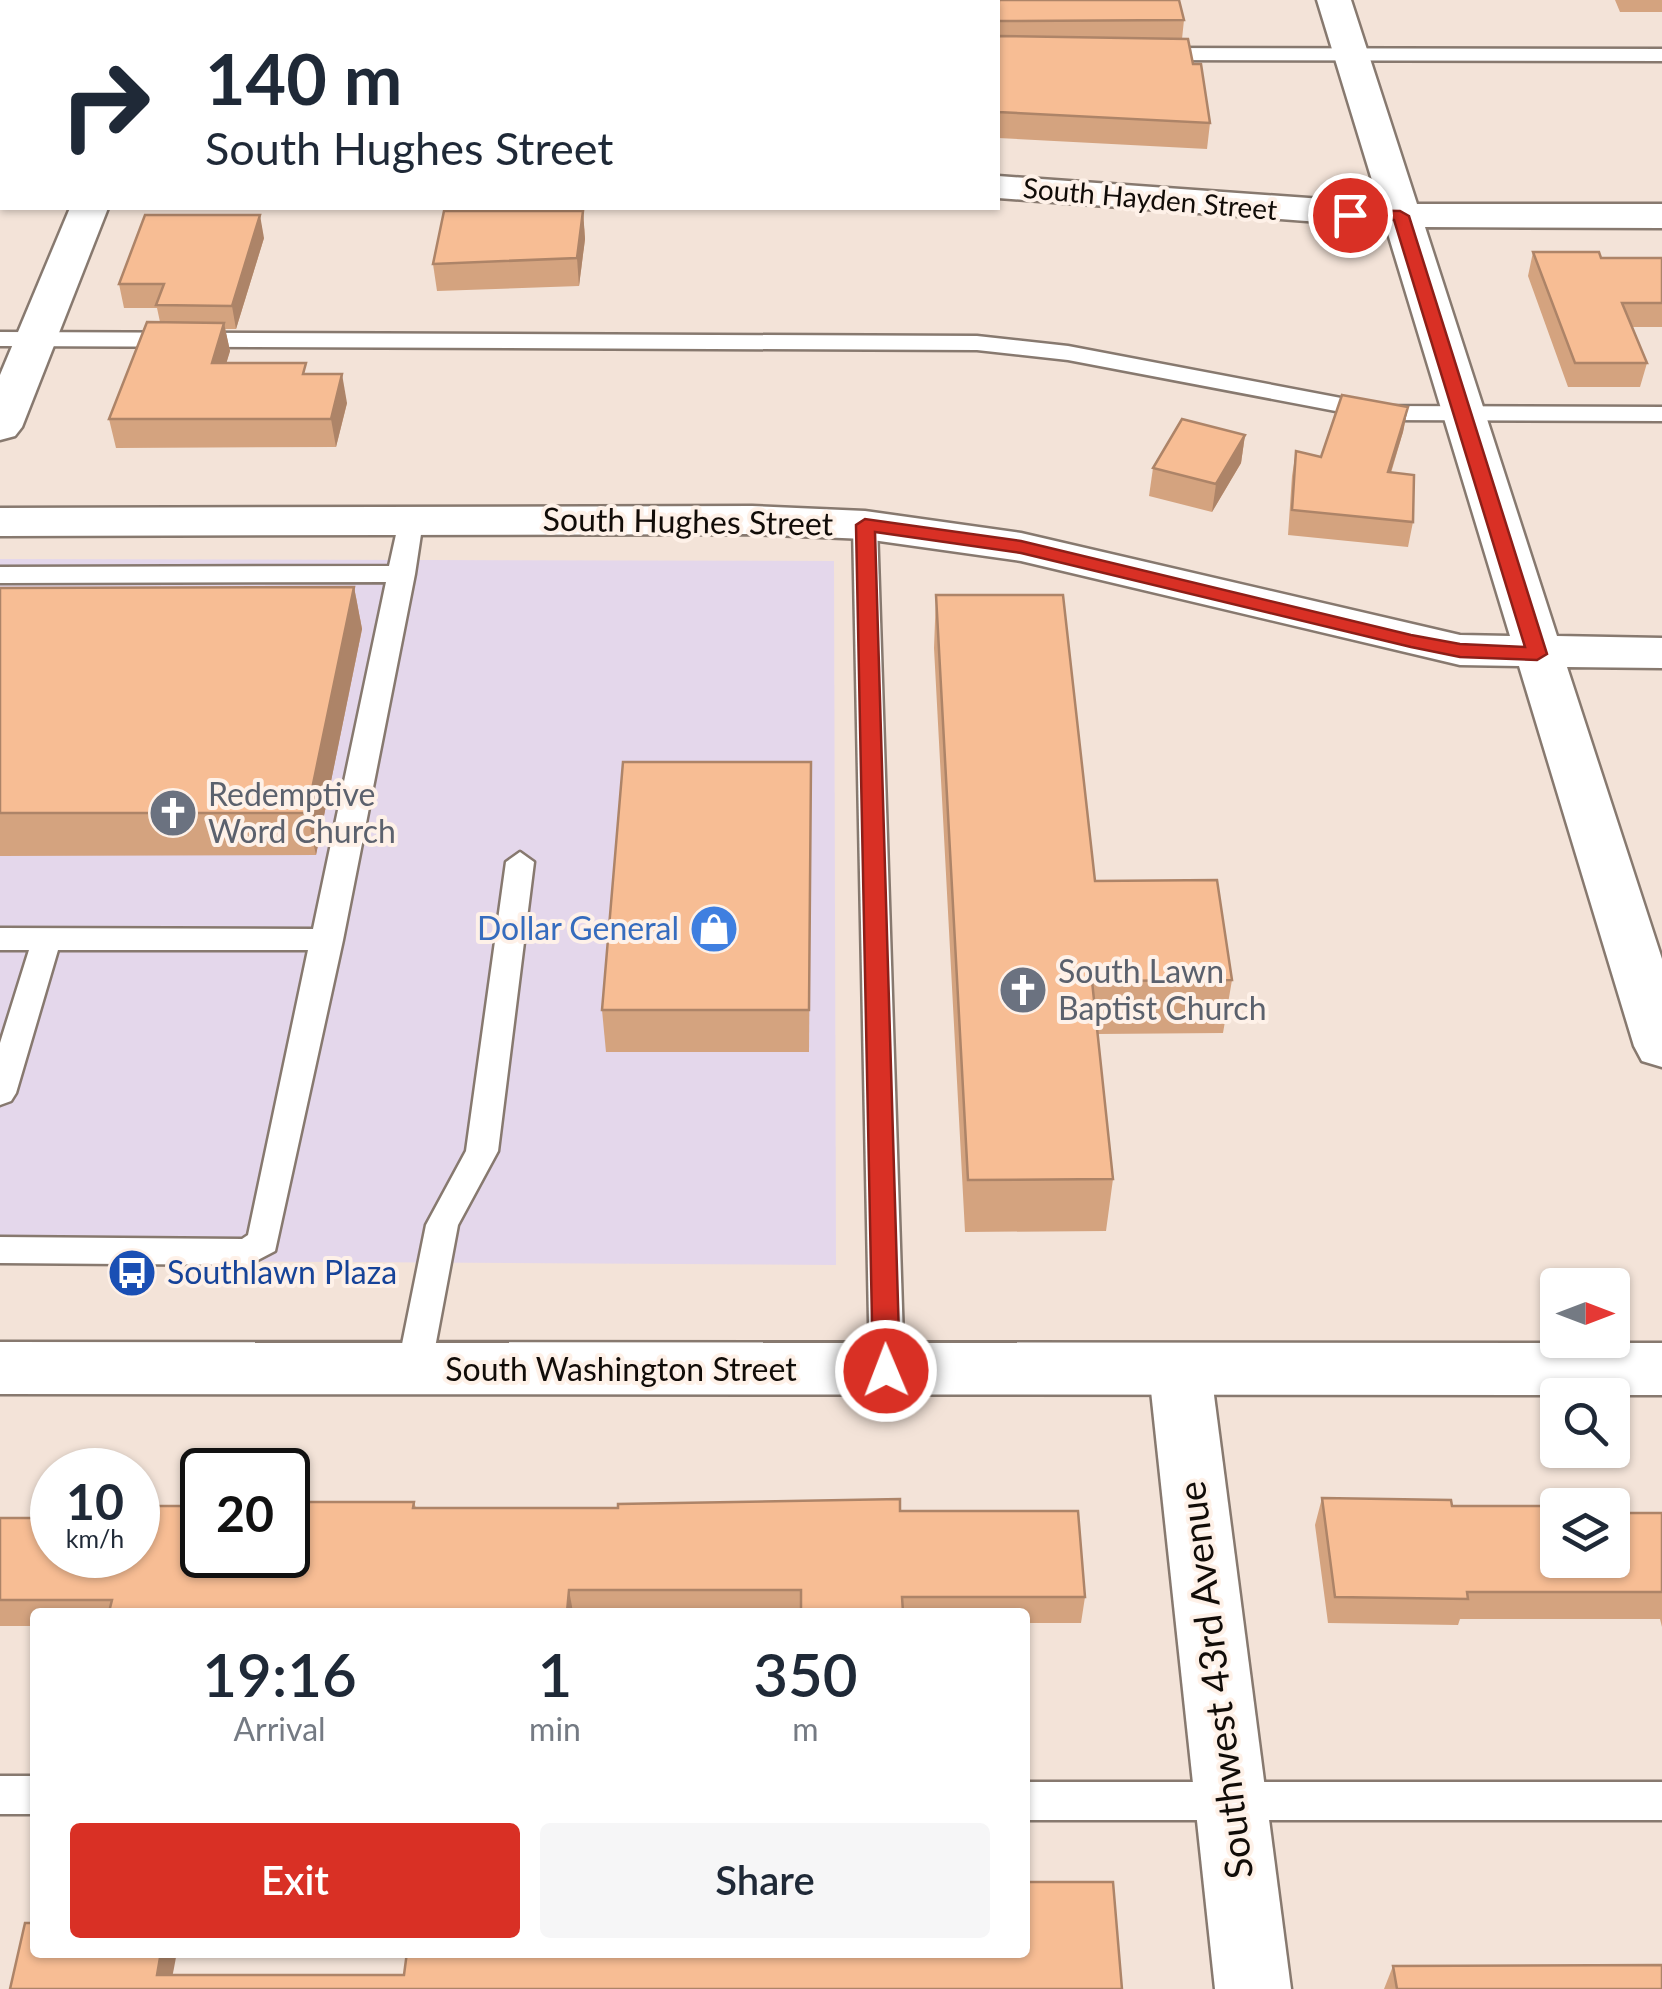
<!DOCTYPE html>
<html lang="en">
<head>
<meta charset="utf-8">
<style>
	:root { --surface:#fff; --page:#f6f6f7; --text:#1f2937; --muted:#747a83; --accent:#d93025 }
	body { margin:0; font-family:Lato,sans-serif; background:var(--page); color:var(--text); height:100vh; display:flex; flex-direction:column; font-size:38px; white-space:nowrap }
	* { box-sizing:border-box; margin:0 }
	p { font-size:32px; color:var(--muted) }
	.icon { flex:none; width:55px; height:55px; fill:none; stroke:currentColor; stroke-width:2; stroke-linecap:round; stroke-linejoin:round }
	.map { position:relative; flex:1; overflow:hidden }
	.details { position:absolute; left:30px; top:1608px; width:1000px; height:350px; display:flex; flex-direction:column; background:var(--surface); border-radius:10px; box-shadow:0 2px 8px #0004 }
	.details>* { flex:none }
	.top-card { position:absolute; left:0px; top:0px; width:1000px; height:210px; box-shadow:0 2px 8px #0004; background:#fff; color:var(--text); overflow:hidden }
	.needle { width:65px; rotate:90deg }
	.fabs { position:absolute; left:1540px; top:1268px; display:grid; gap:20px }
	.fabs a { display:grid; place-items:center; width:90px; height:90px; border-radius:10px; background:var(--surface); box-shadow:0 2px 8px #0004; font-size:50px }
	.speed { position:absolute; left:30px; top:1448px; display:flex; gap:20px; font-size:50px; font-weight:700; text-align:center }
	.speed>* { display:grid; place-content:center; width:130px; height:130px; border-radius:50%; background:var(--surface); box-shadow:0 2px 8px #0004; line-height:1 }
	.speed small { font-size:25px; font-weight:400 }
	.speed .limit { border:5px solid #111; border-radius:15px; background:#fff; color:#111 }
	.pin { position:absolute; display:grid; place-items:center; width:85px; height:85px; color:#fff; margin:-42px; border:5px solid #fff; border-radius:50%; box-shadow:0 2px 10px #0007 }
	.me { position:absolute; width:110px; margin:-55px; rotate:359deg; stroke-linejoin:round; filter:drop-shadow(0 0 8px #0008) }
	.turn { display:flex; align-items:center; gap:35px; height:210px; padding:0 40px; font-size:45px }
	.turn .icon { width:130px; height:130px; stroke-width:2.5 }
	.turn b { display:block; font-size:70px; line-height:85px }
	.eta { display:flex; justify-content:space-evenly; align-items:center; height:170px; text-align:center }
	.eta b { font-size:60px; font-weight:600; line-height:70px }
	.cta { display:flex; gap:20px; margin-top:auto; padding:20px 40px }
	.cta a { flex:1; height:115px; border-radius:10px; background:var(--accent); color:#fff; font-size:40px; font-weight:600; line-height:115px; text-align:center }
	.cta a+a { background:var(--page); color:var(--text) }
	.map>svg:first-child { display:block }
	.commercial { fill:#e4d7eb }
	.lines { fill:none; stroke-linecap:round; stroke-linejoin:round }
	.service-casing { stroke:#87796f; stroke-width:5 }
	.minor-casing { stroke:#87796f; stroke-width:5 }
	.secondary-casing { stroke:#87796f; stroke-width:5 }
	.service { fill:#fff; fill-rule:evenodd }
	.minor { fill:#fff; fill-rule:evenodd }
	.secondary { fill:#fff; fill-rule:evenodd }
	.wall { fill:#d4a37f }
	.shaded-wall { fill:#ad8468 }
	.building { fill:#f7bd94; stroke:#ad8468; stroke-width:2.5 }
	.route { fill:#d93025; stroke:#8d1f18; stroke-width:2.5 }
	.labels { text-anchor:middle; stroke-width:8; stroke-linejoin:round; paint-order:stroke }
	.far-street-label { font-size:28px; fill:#110c08; stroke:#fef1e8 }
	.street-label { font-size:32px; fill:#110c08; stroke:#fef1e8 }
	.worship-label { font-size:32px; fill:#5b616d; stroke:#fef1e8; text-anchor:start }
	.shop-label { font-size:32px; fill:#366cbe; stroke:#fef1e8; text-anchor:end }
	.transit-label { font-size:32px; fill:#164399; stroke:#fef1e8; text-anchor:start }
	.near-street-label { font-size:38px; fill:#110c08; stroke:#fef1e8 }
</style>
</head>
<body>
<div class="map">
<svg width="1662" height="1989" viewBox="0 0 1662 1989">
	<rect width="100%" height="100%" fill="#f3e3d8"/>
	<path class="commercial" d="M0 559 834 561 836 1265 0 1260Z"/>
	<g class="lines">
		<g class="service-casing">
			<g id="service">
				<path d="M1662 49V61L1150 60 1140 54 1150 48Z"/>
				<path d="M0 332 977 336 1068 346 1383 406 1662 407V421L1383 420 1068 360 977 350 0 346Z"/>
				<path d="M411 514 423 521 415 574 343 940 275 1251 248 1265 0 1263V1237L242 1239 248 1235 308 950H58L16 1093 11 1101 0 1105V1043L29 950H0V928L313 929 386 582 0 583V567L389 566 399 521Z"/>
				<path d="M865 518 877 525 904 1371 899 1381 887 1385 875 1381 870 1371 853 525Z"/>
				<path d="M520 852 534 862 498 1151 458 1225 431 1369 426 1379 414 1383 402 1379 397 1369 426 1225 466 1151 506 862Z"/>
				<rect x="0" y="1776" width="35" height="38"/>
				<rect x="1025" y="1782" width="637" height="38"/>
			</g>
		</g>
		<g class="minor-casing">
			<g id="minor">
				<path d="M1317 0H1351L1417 204H1662V228L1425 227 1557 636 1662 638V668L1567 667 1662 959V1067L1642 1061 1634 1046 1519 666 1460 665 1021 561 865 539 752 534 0 536V508L752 506 865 511 1021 533 1460 635 1510 636 1386 227 998 198V176L1379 203Z"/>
				<rect x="0" y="173" width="2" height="22"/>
				<path d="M70 208H108L22 427 15 436 0 440V375Z"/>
				<path d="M1180 1346 1202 1353 1211 1372 1291 1989H1215L1149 1372 1158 1353Z"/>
			</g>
		</g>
		<g class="secondary-casing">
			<path id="secondary" d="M0 1342 1662 1343V1395L0 1394Z"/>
		</g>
		<use href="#service" class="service"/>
		<use href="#minor" class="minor"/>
		<use href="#secondary" class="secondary"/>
	</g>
	<g class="wall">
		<path d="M1615 0H1662V12H1620Z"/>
		<path d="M998 17 1184 20 1182 39 1193 64 1210 123 1207 149 998 138Z"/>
		<path d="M2 45V133H0V51Z"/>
		<path d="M583 211 585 239 579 286 437 291 433 264Z"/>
		<path d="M264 238 236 329H225L230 351 226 363 308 374 347 403 336 447 116 448 109 419 160 322 157 308H124L119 284Z"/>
		<path d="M1533 252 1601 258H1662V327H1632L1647 363 1640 387H1568L1528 276Z"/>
		<path d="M1408 407 1403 432 1391 473 1413 522 1408 547 1288 535 1292 476 1296 451 1321 457Z"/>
		<path d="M1245 435 1241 463 1212 512 1149 496 1153 468Z"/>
		<path d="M354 587 362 629 316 855 0 856V588Z"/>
		<path d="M936 595 1095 881 1232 980 1223 1033 1098 1034 1113 1179 1106 1231 965 1232 934 648Z"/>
		<path d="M811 804 809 1052H606L602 1010Z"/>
		<path d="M1322 1498 1452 1506 1558 1560 1662 1513V1627L1660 1619H1460L1458 1625 1328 1623 1315 1525Z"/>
		<path d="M414 1502 416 1508 900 1511 1085 1597 1081 1623H1025V1612H35V1626H0V1518L202 1555Z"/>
		<path d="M1393 1966 1662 1989H1384Z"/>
	</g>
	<g class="shaded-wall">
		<path d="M90 0H105L104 2H88Z"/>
		<path d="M583 211 585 239 579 286 577 258Z"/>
		<path d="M260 215 264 238 236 329 232 306Z"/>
		<path d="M224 323 230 351 218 391 212 363Z"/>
		<path d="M342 374 347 403 336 447 331 419Z"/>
		<path d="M1408 407 1403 432 1383 497 1388 472Z"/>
		<path d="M1245 435 1241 463 1212 512 1216 484Z"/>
		<path d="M354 587 362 629 316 855 307 813Z"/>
		<path d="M569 1590 573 1612H567Z"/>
		<path d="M161 1952H177L170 1989 157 1975Z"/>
	</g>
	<g class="building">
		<path d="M25 0H90L88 2H24Z"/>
		<path d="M657 0H718V2H656Z"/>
		<path d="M999 0H1179L1184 20 998 21Z"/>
		<path d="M998 36 1188 39 1193 64H1201L1210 123 998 112Z"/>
		<path d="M2 45V109H0V51Z"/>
		<path d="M444 211H583L577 258 433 264Z"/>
		<path d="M145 215H260L232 306 156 305 164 284H119Z"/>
		<path d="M1533 252H1599L1601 258H1662V303H1622L1647 363H1575Z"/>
		<path d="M147 322 224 323 212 363H306L303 374H342L331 419H109Z"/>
		<path d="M1342 395 1408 407 1388 472 1414 475 1413 522 1292 510 1296 451 1321 457Z"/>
		<path d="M1182 419 1245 435 1216 484 1153 468Z"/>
		<path d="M354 587 307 813H0V588Z"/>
		<path d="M936 595H1063L1095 881 1217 880 1232 980 1092 981 1113 1179 968 1180Z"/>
		<path d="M623 762H811L809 1010H602Z"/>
		<path d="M1322 1498 1451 1500 1452 1506H1558V1560H1612V1513H1662V1592H1467L1468 1599 1335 1597Z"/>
		<path d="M900 1499V1511H1078L1085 1597H902L903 1612H801V1590H569L567 1612H109L112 1600H0V1518H52V1555H138V1506H202V1555H288V1502H414L413 1508H618V1504Z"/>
		<path d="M1025 1882H1113L1122 1989H10L25 1923H35V1952H161L157 1975H404L407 1952H1025Z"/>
		<path d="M1662 1965V1989H1397L1393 1966Z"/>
	</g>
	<path class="route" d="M1350 210 1400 211 1409 216 1547 654 1537 660 1460 657 1411 647 1021 553 875 532 900 1371 896 1378H877L873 1371 856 525 865 519 1021 541 1411 635 1460 644 1525 647 1394 220 1345 218 1342 215Z"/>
	<defs>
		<g id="church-disc" transform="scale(2.5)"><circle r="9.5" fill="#6b7280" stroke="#fef1e8"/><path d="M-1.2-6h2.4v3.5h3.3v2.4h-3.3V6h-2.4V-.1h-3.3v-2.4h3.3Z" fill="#fff"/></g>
		<g id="shop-disc" transform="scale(2.5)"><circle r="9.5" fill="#3f7fe0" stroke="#fef1e8"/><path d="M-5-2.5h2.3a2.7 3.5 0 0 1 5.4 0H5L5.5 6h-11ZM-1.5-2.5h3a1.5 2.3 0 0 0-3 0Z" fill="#fff"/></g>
		<g id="bus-disc" transform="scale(2.5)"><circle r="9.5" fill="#1a4fb4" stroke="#fef1e8"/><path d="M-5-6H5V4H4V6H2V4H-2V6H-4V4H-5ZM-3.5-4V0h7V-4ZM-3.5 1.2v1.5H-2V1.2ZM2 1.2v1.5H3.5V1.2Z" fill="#fff"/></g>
	</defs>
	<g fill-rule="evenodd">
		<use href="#church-disc" x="173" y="813"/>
		<use href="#shop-disc" x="714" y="929"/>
		<use href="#church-disc" x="1023" y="990"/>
		<use href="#bus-disc" x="132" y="1273"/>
	</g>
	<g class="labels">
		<g class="far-street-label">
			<text transform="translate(1150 199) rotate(5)" y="10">South Hayden Street</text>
		</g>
		<g class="street-label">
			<text transform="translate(688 522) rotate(1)" y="11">South Hughes Street</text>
			<text x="621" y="1381">South Washington Street</text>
		</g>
		<g class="worship-label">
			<text x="208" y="806">Redemptive<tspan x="208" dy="37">Word Church</tspan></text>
			<text x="1058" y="983">South Lawn<tspan x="1058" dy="37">Baptist Church</tspan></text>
		</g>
		<g class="shop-label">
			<text x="679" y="940">Dollar General</text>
		</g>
		<g class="transit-label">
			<text x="167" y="1284">Southlawn Plaza</text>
		</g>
		<g class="near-street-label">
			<text transform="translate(1216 1680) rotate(-97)" y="13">Southwest 43rd Avenue</text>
		</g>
	</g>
</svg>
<div class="fabs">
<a><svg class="needle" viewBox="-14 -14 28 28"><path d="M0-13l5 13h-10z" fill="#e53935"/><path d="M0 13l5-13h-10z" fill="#747a83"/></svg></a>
<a><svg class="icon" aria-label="search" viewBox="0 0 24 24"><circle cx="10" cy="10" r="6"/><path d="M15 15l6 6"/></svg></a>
<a><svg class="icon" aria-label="layers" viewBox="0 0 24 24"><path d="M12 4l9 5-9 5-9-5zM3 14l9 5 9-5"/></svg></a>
</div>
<div class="speed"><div>10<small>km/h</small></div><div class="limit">20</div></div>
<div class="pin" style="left:1350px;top:215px;background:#d93025"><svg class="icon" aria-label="arrive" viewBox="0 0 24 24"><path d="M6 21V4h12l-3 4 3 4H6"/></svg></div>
<svg class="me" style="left:886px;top:1371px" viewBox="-20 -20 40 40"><circle r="17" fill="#d93025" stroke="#fff" stroke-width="3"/><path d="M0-11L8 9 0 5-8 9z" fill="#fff"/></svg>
<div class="top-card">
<div class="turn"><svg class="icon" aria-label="right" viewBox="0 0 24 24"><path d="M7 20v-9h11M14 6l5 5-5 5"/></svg><div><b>140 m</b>South Hughes Street</div></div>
</div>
<section class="details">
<div class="eta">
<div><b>19:16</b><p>Arrival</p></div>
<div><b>1</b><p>min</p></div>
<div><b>350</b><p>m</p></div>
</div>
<div class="cta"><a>Exit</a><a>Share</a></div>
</section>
</div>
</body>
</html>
